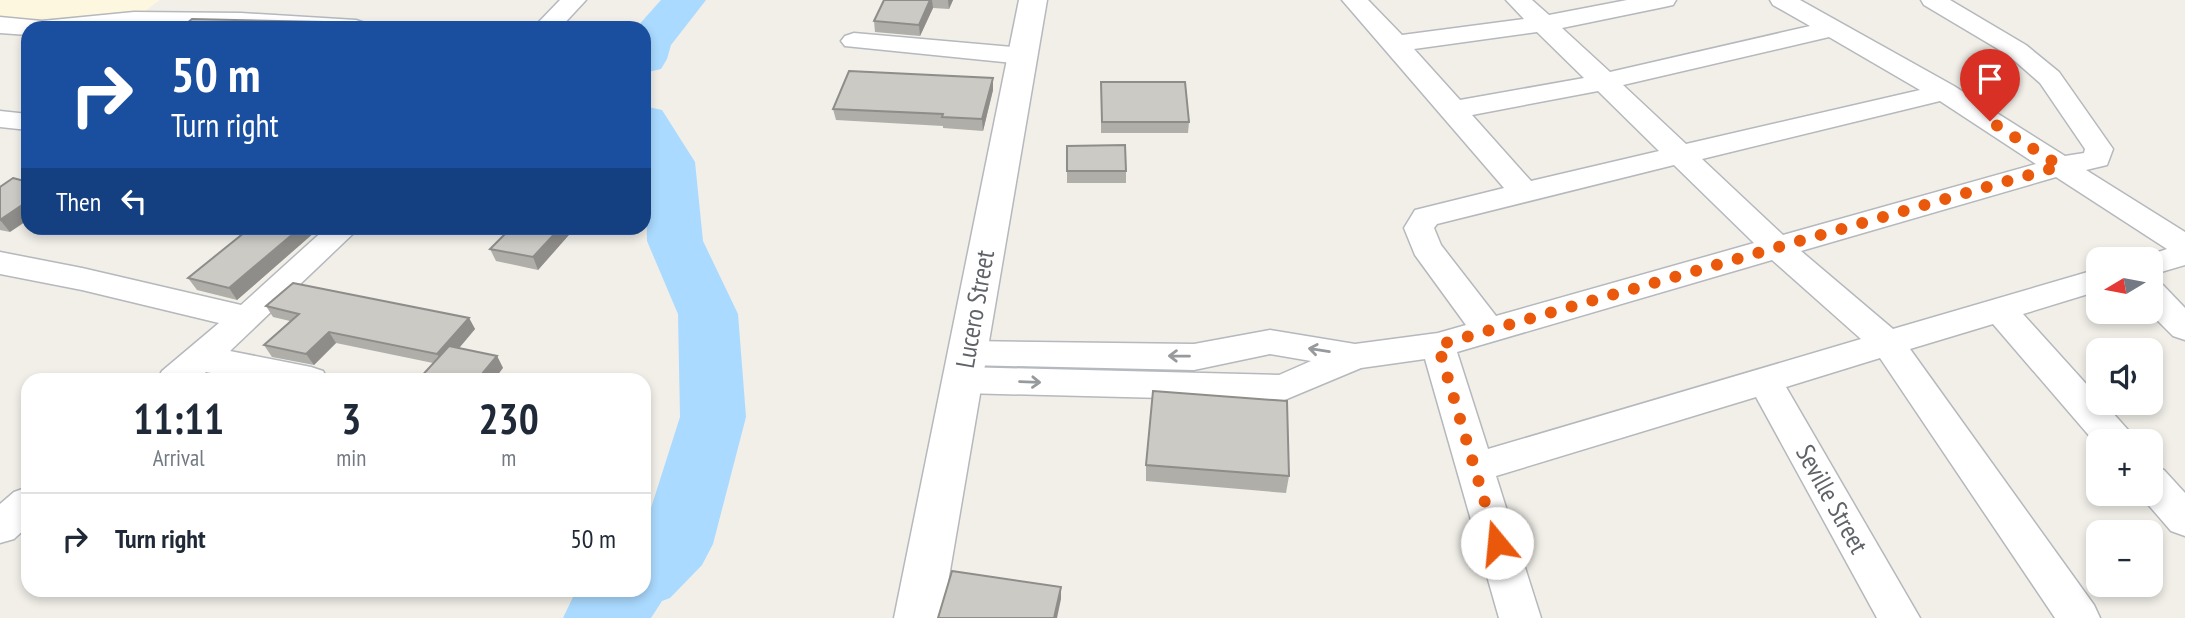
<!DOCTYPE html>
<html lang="en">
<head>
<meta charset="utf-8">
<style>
	:root { --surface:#fff; --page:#f6f6f7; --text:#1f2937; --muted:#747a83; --line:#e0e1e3 }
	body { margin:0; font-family:"PT Sans Narrow",sans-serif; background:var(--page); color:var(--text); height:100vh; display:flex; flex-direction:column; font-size:26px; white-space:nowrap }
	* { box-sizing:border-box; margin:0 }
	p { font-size:23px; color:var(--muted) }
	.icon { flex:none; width:38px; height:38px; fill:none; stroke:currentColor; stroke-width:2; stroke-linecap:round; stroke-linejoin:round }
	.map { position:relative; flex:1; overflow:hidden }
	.drawer { position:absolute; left:21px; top:373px; width:630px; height:224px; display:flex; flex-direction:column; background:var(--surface); border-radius:21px; box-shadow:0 4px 10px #0003 }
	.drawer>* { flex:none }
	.banner { position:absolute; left:21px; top:21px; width:630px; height:214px; border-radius:21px; box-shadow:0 4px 10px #0003; background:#1a4fa0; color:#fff; overflow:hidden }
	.needle { width:46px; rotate:260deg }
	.buttons { position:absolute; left:2086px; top:247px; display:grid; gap:14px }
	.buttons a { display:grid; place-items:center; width:77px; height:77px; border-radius:14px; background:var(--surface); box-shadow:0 4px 10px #0003; font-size:35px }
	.pin { position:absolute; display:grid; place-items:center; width:60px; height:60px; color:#fff; margin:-72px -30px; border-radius:50% 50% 50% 0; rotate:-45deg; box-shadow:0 0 7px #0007 }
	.pin .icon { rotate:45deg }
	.me { position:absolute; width:77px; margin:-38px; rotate:343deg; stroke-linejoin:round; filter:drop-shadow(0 0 5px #0008) }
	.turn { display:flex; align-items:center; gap:24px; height:147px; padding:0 35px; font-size:32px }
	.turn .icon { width:91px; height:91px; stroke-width:2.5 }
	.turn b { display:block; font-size:49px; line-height:60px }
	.then { display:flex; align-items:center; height:66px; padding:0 35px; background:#0003; gap:14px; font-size:26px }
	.eta { display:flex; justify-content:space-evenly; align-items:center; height:119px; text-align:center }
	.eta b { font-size:42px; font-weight:800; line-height:49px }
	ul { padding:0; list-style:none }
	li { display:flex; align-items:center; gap:21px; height:91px; padding:0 35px; border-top:2px solid var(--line) }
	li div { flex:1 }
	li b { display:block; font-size:26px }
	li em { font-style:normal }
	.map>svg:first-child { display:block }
	.commercial { fill:#fef7e0 }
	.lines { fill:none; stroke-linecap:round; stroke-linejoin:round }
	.river { fill:#aadaff; fill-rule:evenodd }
	.minor-casing { stroke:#b5b8bc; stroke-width:3 }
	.tertiary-casing { stroke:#b5b8bc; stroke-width:3 }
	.minor { fill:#fff; fill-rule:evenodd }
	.tertiary { fill:#fff; fill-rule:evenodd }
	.wall { fill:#afaea9 }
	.shaded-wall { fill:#8f8d8a }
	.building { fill:#cccac5; stroke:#8f8d8a; stroke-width:2 }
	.oneway { stroke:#979a9d }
	.route { stroke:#ea580c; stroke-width:12; stroke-dasharray:0 21.6 }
	.labels { text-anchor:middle; stroke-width:5; stroke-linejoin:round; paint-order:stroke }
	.street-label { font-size:26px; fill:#5f6368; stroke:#fff }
</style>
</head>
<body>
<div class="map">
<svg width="2185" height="618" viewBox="0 0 2185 618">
	<rect width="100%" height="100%" fill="#f1efe8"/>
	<path class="commercial" d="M0 0H160L122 28 0 21Z"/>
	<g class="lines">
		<g class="river">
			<path d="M661 0H706L671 45 667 59 661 69 644 73V28H636Z"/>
			<path d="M644 106 662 110 695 162 703 241 738 314 746 417 713 544 702 565 670 598 662 601 651 618H563L574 595 580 590H644V530L680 417 678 314 647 241Z"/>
		</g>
		<g class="minor-casing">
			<g id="minor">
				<path d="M560 0H586L560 28H533Z"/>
				<path d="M1342 0H1368L1402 35 1524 19 1506 0H1532L1549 15 1627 0H1676L1673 5 1664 7 1562 28 1610 72 1810 26 1773 5 1770 0H1800L1954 86 2065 156 2084 153 2085 149 2040 83 2008 55 1924 5 1921 0H1950L2026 45 2059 72 2113 149 2107 165 2086 170 2185 232V265L2151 275V259H2138L2167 249 2056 177 1801 251 1893 329 2098 269V291L2023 314 2098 397V402H2103L2129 431 2135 441H2098V446L1993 324 1910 349 2094 605 2100 618H2055L1880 358 1786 387 1920 618H1877L1756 397 1496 476 1541 618H1499L1425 359 1361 368 1282 401 962 393 950 389 944 380 950 371 962 367 1279 375 1311 361 1270 354 1194 370 966 365 954 362 949 353 954 344 966 341 1194 344 1270 330 1355 344 1438 333 1466 325 1415 255 1404 228 1415 210 1504 188ZM1537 32 1584 78 1460 100 1414 49ZM1829 37 1920 90 1686 144 1623 85ZM1598 91 1659 151 1531 181 1472 115ZM1940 101 2036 164 1783 235 1702 159ZM1674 165 1754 243 1496 316 1441 245 1434 228 1437 224ZM1772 260 1861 339 1488 449 1457 352Z"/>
				<path d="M134 12 241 13 356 20 365 23 369 28H28V35L0 33V17L42 21Z"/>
				<path d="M854 33 1023 48 1032 50 1036 56 1032 62 1023 64 845 46 841 41 845 36Z"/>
				<path d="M0 111 28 114V130L0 127Z"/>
				<path d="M326 228H359L230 351 311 367 323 371 328 380H245L206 372 197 380H157L162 371 219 323 82 290 0 274V252L82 268 241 305Z"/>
				<path d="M2151 282 2163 285 2185 308V340L2173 336 2149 312Z"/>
				<path d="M2151 466 2164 470 2185 493V536L2171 531 2139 494H2151Z"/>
				<path d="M28 487V526L14 539 0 543V504L14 492Z"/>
			</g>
		</g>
		<g class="tertiary-casing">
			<path id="tertiary" d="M1019 0H1047L942 618H894Z"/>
		</g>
		<use href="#minor" class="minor"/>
		<use href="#tertiary" class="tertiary"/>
	</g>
	<g class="wall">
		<path d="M884 0H953L949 9 933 8 920 36 875 32 874 21Z"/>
		<path d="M993 78V90L983 131 943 128V126L836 120 833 109Z"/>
		<path d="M1101 82 1189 122 1188 133H1101Z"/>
		<path d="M1067 146 1126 171V183H1067Z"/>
		<path d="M0 187 10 232 0 230Z"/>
		<path d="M250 228H314L316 231 237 300 197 290 188 278Z"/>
		<path d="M511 228H575L538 270 496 261 490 249Z"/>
		<path d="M266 306 469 318 475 329 459 348 497 356 503 368 433 363 336 343 314 365 272 357 264 345 290 321 273 317Z"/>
		<path d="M1146 465 1289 476 1286 493 1146 481Z"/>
	</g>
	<g class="shaded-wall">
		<path d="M930 0H932L933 8 920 36 919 25Z"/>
		<path d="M948 0H953L949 9Z"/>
		<path d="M322 22 325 28H315Z"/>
		<path d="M993 78V90L983 131 982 119Z"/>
		<path d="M28 201V220L10 232 0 220Z"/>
		<path d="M300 228H314L316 231 237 300 229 288Z"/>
		<path d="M560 228H575L538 270 533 257Z"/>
		<path d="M469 318 475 329 444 366 437 354Z"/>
		<path d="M329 332 336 343 314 365 306 354Z"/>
		<path d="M497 356 503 368 494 380H477Z"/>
		<path d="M1061 587V599L1057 618H1054Z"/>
	</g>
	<g class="building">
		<path d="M884 0H930L919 25 874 21Z"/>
		<path d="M192 19 322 22 315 28H181Z"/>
		<path d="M849 71 993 78 982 119 942 117 943 114 833 109Z"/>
		<path d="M1101 82H1185L1189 122H1102Z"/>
		<path d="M1125 145 1126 171H1067V146Z"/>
		<path d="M13 178 28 182V201L0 220V187Z"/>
		<path d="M250 228H300L229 288 188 278Z"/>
		<path d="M511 228H560L533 257 490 249Z"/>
		<path d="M293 283 469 318 437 354 329 332 306 354 264 345 299 314 266 306Z"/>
		<path d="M449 346 497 356 477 380H418Z"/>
		<path d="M1153 391 1287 401 1289 476 1146 465Z"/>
		<path d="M952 571 1061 587 1054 618H938Z"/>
	</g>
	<defs><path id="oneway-shaft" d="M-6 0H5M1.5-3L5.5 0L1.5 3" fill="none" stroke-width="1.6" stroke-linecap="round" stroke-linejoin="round" transform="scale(1.75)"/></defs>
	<g class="oneway">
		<use href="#oneway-shaft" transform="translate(1319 350) rotate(-171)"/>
		<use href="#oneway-shaft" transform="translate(1179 356) rotate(-179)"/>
		<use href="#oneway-shaft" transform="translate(1030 382) rotate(2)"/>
	</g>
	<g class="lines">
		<path class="route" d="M1497 543 1438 345 2060 166 1990 121"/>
	</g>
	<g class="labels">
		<g class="street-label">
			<text transform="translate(975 309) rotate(-80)" y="9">Lucero Street</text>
			<text transform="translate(1832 499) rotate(61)" y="9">Seville Street</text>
		</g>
	</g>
</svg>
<div class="buttons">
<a><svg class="needle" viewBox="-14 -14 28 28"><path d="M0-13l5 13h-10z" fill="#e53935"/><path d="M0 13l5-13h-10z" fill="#747a83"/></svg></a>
<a><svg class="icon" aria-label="sound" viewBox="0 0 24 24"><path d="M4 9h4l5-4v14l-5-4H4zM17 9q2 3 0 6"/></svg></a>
<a>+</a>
<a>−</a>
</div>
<div class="pin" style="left:1990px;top:121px;background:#d93025"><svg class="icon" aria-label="arrive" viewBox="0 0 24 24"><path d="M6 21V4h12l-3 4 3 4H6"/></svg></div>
<svg class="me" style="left:1497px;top:543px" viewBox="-20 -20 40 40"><circle r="19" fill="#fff"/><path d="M0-13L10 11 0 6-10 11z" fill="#ea580c"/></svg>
<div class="banner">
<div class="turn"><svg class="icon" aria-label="right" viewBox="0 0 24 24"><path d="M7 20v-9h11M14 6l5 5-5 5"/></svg><div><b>50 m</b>Turn right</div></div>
<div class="then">Then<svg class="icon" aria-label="left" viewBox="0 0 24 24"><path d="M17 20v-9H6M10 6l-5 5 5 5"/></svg></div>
</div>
<section class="drawer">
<div class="eta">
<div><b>11:11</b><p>Arrival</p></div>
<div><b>3</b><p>min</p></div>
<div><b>230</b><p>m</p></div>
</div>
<ul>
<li><svg class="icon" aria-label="right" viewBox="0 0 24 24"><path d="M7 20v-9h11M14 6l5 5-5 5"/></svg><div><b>Turn right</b></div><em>50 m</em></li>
</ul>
</section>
</div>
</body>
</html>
